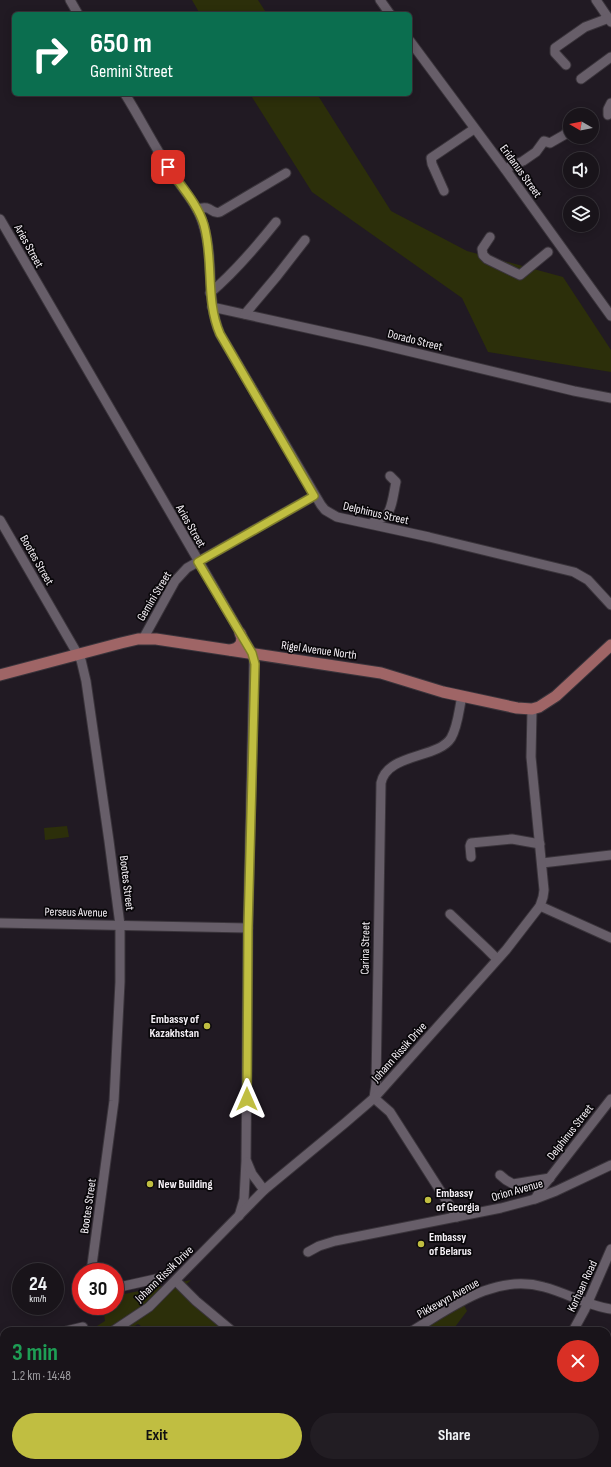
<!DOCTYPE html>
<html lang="en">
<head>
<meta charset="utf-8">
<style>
	:root { --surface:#19141a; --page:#221d23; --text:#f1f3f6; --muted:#9f9ea2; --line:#373339; --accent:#c0be41 }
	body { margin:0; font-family:"Sofia Sans Condensed",sans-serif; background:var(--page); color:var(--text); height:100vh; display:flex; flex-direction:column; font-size:15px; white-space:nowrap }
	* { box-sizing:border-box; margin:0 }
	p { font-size:13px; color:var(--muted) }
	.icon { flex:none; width:22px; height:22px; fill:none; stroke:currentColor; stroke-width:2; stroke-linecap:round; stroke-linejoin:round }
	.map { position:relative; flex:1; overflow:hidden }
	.panel { position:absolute; left:0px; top:1327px; width:611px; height:140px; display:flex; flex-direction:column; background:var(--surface); border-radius:12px 12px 0 0; box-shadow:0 2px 10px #0003,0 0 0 1px var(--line) }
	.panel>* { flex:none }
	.top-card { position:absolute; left:12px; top:12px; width:400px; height:84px; border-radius:6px; box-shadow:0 2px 10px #0003,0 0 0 1px var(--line); background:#0b6e4f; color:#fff; overflow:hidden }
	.needle { width:26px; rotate:279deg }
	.controls { position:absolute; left:563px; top:108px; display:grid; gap:8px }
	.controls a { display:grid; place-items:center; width:36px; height:36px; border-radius:50%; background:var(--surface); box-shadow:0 2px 10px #0003,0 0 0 1px var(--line); font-size:20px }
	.speed { position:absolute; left:12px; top:1263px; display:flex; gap:8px; font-size:20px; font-weight:700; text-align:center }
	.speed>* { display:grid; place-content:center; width:52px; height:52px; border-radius:50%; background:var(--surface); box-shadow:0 2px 10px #0003,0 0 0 1px var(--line); line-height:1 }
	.speed small { font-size:10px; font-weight:400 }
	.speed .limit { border:6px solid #d22; background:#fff; color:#111 }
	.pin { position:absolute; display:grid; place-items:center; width:34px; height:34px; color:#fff; margin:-17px; border-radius:8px; box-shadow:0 2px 6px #0006 }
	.me { position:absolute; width:44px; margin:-22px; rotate:0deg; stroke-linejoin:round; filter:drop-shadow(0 0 3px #0008) }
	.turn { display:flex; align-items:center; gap:14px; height:84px; padding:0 12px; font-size:18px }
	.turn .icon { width:52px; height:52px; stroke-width:2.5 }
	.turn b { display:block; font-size:28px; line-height:34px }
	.round { display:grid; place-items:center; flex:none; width:42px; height:42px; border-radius:21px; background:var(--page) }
	.headline { display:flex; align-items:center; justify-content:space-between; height:68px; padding:0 12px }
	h1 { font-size:24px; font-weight:700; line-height:30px; color:#1e9e55 }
	.primary-button { display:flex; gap:8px; margin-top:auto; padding:8px 12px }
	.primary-button a { flex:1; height:46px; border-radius:24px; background:var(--accent); color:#111; font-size:16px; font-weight:700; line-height:46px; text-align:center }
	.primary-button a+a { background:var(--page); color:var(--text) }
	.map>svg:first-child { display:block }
	.green { fill:#2c2f0a }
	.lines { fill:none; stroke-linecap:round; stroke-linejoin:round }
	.minor-casing { stroke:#3a343b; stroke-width:11 }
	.major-casing { stroke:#3a343b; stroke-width:13 }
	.minor { stroke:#675e69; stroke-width:9 }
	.major { stroke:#9f6566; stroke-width:11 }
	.route-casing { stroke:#7d7c2a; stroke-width:10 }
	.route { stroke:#c0be41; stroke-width:7 }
	.poi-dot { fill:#c0be41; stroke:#09070a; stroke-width:1.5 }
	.labels { text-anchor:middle; stroke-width:3.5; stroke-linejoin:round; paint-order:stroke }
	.street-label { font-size:12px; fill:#f6f1f7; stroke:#09070a }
	.poi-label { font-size:12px; font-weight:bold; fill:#f6f1f7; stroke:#09070a; text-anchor:start }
</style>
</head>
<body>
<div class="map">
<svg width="611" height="1467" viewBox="0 0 611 1467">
	<rect width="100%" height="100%" fill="#211a23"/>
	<g class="green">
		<path d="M192 0H258L267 14H200Z"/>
		<path d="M250 94H317L391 211 467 251 563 277 611 350V372L488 352 462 298 312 192Z"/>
		<path d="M67 826 69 837 45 840 44 828Z"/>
		<path d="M191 1280 179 1291 226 1331H156L150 1327 147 1330 138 1324 126 1331H89L105 1321 103 1306H115V1296Z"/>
		<path d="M464 1305 467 1311 452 1331H421Z"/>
	</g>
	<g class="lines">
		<g class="minor-casing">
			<g id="minor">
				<path d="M70 0 78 14"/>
				<path d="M380 0 390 14"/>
				<path d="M596 0 611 22"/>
				<path d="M410 41 505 169 611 316"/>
				<path d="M566 65 555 53V48L585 27 609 18"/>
				<path d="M581 79 611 57"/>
				<path d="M125 94C140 118 153 144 168 167 180 186 197 203 203 224 215 260 205 299 220 334L321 505 325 510 337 517 429 537 574 572 588 580 611 605"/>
				<path d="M608 115V109L611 103"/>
				<path d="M505 169 523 161 536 152 544 141 550 143 564 135 570 129"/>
				<path d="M444 191 432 164 431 158 474 129"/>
				<path d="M197 209C213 204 210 215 220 212L286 173"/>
				<path d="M0 219 252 653 254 660 248 928 246 1161 244 1199 239 1216"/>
				<path d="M490 237 482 249 483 255 487 259 520 275 548 252"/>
				<path d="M210 293C235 272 256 247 276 222"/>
				<path d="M212 307 370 342 574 391 611 398"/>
				<path d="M245 314 277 276 305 240"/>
				<path d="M0 520 81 660 86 681 109 841 120 925V982L114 1101 91 1272"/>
				<path d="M372 524C375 518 380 520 385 516 392 512 394 490 396 482L390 476"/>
				<path d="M143 639 175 581 187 568 314 496"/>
				<path d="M471 857 470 846 471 843 512 839 540 844"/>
				<path d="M542 863 611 855"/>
				<path d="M540 906 611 938"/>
				<path d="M450 914 487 949 497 959"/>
				<path d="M0 923 248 928"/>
				<path d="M247 1162 252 1174 264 1190"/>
				<path d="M500 1175 506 1180 513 1184 550 1178"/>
				<path d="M535 1199 541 1189 611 1099"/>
				<path d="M457 1217 390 1112 374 1098 376 1084 381 783C387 753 438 759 451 738 458 726 459 709 462 696"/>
				<path d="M308 1252 319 1246 335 1241 501 1208 535 1199 556 1191 611 1165"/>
				<path d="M176 1281 196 1301 232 1331"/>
				<path d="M115 1288 160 1278"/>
				<path d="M66 1331 83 1327"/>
				<path d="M113 1331 149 1307 264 1190 345 1123 374 1098 506 950 540 906 543 897 544 890 531 757 532 709"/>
				<path d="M412 1331C452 1307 495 1273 544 1287 567 1293 588 1306 611 1309"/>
				<path d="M573 1331 585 1309 611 1249"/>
				<path d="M0 1345 4 1344"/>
				<path d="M0 1398 4 1395"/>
				<path d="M607 1413 611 1420"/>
				<path d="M442 1463 446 1467"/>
				<path d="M541 1463 542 1467"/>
				<path d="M582 1463 583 1467"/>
				<path d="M377 1467 382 1463"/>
				<path d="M485 1467 492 1463 512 1464"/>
			</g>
		</g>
		<g class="major-casing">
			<g id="major">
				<path d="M231 650 237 648 241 644 242 638 240 633"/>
				<path d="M0 675 121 643 138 639H156L381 673 443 692 517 708 532 709 539 707 556 696 611 645"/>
			</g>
		</g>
		<use href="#minor" class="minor"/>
		<use href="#major" class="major"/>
	</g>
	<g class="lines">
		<g class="route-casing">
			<path id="route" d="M168 167C180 185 198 204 204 225 214 261 205 300 220 334L314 496 198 562 252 653 255 664 248 928 247 1099"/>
		</g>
		<use href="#route" class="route"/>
	</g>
	<g class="poi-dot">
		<circle cx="207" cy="1026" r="4"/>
		<circle cx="150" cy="1184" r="4"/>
		<circle cx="428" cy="1200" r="4"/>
		<circle cx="421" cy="1244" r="4"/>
	</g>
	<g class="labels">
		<g class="street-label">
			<text transform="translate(521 171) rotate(54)" y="4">Eridanus Street</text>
			<text transform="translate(29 246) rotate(61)" y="4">Aries Street</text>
			<text transform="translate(415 340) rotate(14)" y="4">Dorado Street</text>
			<text transform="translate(376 513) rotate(13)" y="4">Delphinus Street</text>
			<text transform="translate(191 526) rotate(60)" y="4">Aries Street</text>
			<text transform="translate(37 560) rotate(60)" y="4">Bootes Street</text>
			<text transform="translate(154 596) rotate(-59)" y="4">Gemini Street</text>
			<text transform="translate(319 650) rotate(8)" y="4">Rigel Avenue North</text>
			<text transform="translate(127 883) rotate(83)" y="4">Bootes Street</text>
			<text transform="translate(76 912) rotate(1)" y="4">Perseus Avenue</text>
			<text transform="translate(365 948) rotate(-89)" y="4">Carina Street</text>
			<text transform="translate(399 1052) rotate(-48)" y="4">Johann Rissik Drive</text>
			<text transform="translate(570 1132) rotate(-52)" y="4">Delphinus Street</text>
			<text transform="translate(517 1190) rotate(-16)" y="4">Orion Avenue</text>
			<text transform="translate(88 1206) rotate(-82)" y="4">Bootes Street</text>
			<text transform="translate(164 1274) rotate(-44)" y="4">Johann Rissik Drive</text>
			<text transform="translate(582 1286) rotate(-65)" y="4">Korhaan Road</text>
			<text transform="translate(448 1298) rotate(-29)" y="4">Pikkewyn Avenue</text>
		</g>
		<g class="poi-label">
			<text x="199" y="1023" text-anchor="end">Embassy of<tspan x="199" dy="14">Kazakhstan</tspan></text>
			<text x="158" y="1188">New Building</text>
			<text x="436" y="1197">Embassy<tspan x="436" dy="14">of Georgia</tspan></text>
			<text x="429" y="1241">Embassy<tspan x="429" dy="14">of Belarus</tspan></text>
		</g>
	</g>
</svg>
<div class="controls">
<a><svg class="needle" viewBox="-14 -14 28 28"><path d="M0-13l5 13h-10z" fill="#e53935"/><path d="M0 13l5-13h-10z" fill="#9f9ea2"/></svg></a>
<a><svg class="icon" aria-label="sound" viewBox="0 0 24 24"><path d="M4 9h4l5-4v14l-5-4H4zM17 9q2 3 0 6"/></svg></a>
<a><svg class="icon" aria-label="layers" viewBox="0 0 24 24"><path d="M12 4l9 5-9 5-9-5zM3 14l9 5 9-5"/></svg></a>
</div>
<div class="speed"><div>24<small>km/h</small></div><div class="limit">30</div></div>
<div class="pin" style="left:168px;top:167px;background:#d93025"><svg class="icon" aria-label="arrive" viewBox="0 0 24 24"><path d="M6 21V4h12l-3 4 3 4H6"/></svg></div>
<svg class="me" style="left:247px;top:1099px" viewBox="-20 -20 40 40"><path d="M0-17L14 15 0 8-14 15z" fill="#c0be41" stroke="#fff" stroke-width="4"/></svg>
<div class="top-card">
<div class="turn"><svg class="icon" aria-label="right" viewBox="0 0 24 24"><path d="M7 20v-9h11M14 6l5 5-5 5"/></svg><div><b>650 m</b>Gemini Street</div></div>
</div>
<section class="panel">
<div class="headline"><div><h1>3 min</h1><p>1.2 km · 14:48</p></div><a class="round" style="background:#d93025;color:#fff"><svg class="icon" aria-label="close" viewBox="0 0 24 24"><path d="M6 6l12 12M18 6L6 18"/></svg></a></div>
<div class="primary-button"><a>Exit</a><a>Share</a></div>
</section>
</div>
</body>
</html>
